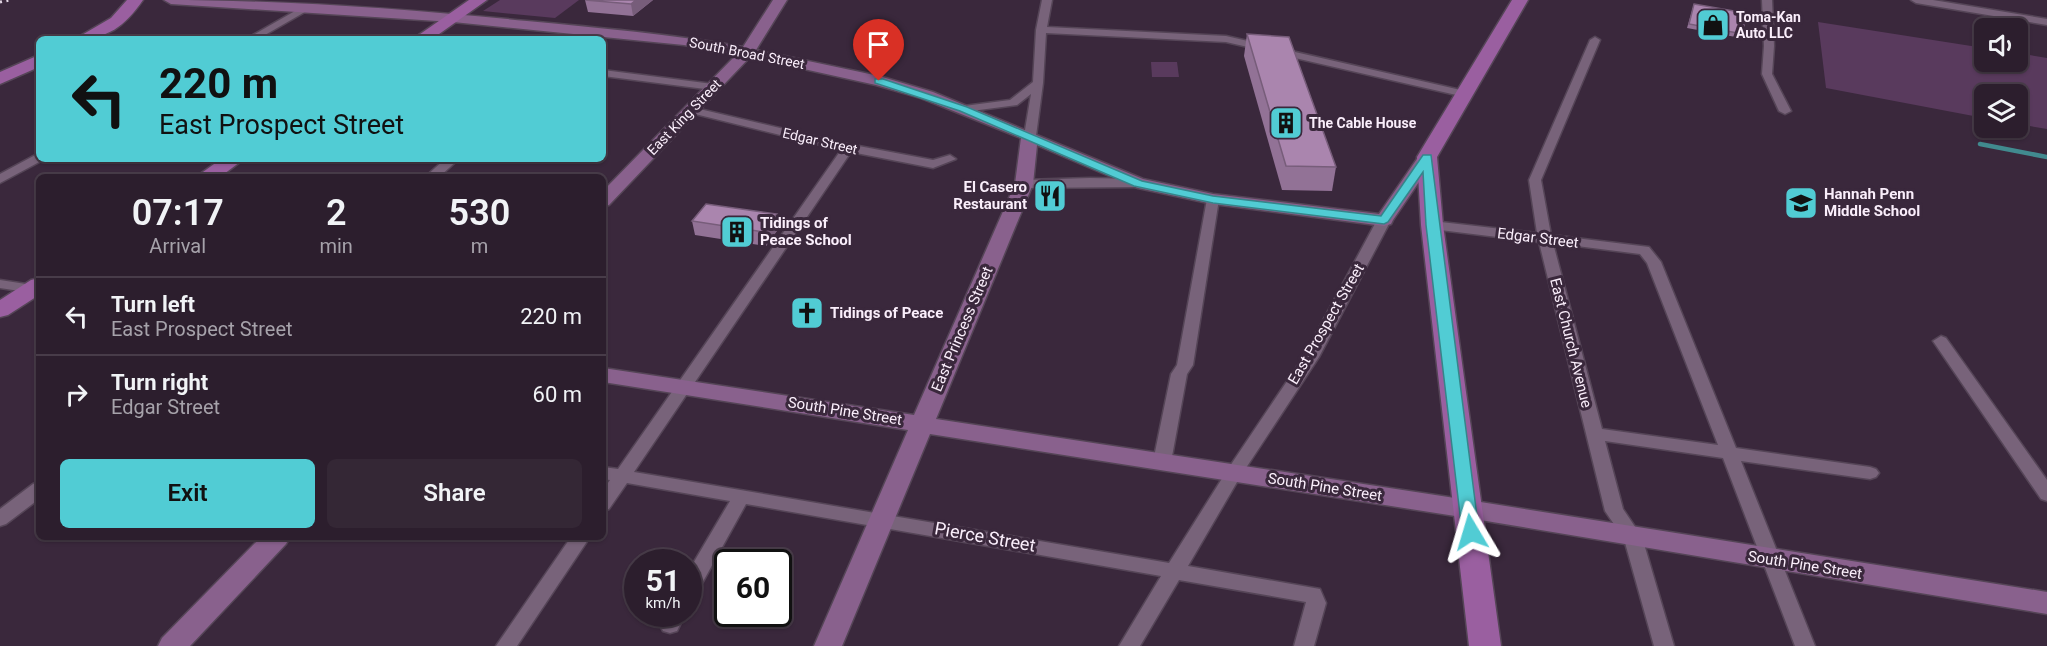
<!DOCTYPE html>
<html lang="en">
<head>
<meta charset="utf-8">
<style>
	:root { --surface:#2c1e2d; --page:#342735; --text:#f1f3f6; --muted:#a6a2aa; --line:#483c49; --accent:#51ccd4 }
	body { margin:0; font-family:Roboto,sans-serif; background:var(--page); color:var(--text); height:100vh; display:flex; flex-direction:column; font-size:22px; white-space:nowrap }
	* { box-sizing:border-box; margin:0 }
	p { font-size:20px; color:var(--muted) }
	.icon { flex:none; width:33px; height:33px; fill:none; stroke:currentColor; stroke-width:2; stroke-linecap:round; stroke-linejoin:round }
	.map { position:relative; flex:1; overflow:hidden }
	.sheet { position:absolute; left:36px; top:174px; width:570px; height:366px; display:flex; flex-direction:column; background:var(--surface); border-radius:9px; box-shadow:0 2px 4px #0004,0 0 0 2px var(--line) }
	.sheet>* { flex:none }
	.hud { position:absolute; left:36px; top:36px; width:570px; height:126px; border-radius:9px; box-shadow:0 2px 4px #0004,0 0 0 2px var(--line); background:#51ccd4; color:#111; overflow:hidden }
	.fabs { position:absolute; left:1974px; top:18px; display:grid; gap:12px }
	.fabs a { display:grid; place-items:center; width:54px; height:54px; border-radius:9px; background:var(--surface); box-shadow:0 2px 4px #0004,0 0 0 2px var(--line); font-size:30px }
	.speed { position:absolute; left:624px; top:549px; display:flex; gap:12px; font-size:30px; font-weight:700; text-align:center }
	.speed>* { display:grid; place-content:center; width:78px; height:78px; border-radius:50%; background:var(--surface); box-shadow:0 2px 4px #0004,0 0 0 2px var(--line); line-height:1 }
	.speed small { font-size:15px; font-weight:400 }
	.speed .limit { border:3px solid #111; border-radius:9px; background:#fff; color:#111 }
	.pin { position:absolute; display:grid; place-items:center; width:51px; height:51px; color:#fff; margin:-62px -26px; border-radius:50% 50% 50% 0; rotate:-45deg; box-shadow:0 0 6px #0007 }
	.pin .icon { rotate:45deg }
	.me { position:absolute; width:66px; margin:-33px; rotate:353deg; stroke-linejoin:round; filter:drop-shadow(0 0 4px #0008) }
	.turn { display:flex; align-items:center; gap:21px; height:126px; padding:0 24px; font-size:27px }
	.turn .icon { width:78px; height:78px; stroke-width:2.5 }
	.turn b { display:block; font-size:42px; line-height:51px }
	.eta { display:flex; justify-content:space-evenly; align-items:center; height:102px; text-align:center }
	.eta b { font-size:36px; font-weight:600; line-height:42px }
	.action { display:flex; gap:12px; margin-top:auto; padding:12px 24px }
	.action a { flex:1; height:69px; border-radius:9px; background:var(--accent); color:#111; font-size:24px; font-weight:600; line-height:69px; text-align:center }
	.action a+a { background:var(--page); color:var(--text) }
	ul { padding:0; list-style:none }
	li { display:flex; align-items:center; gap:18px; height:78px; padding:0 24px; border-top:2px solid var(--line) }
	li div { flex:1 }
	li b { display:block; font-size:22px }
	li em { font-style:normal }
	.map>svg:first-child { display:block }
	.green { fill:#593a5d }
	.lines { fill:none; stroke-linecap:round; stroke-linejoin:round }
	.stream { stroke:#418a8f; stroke-width:4.5 }
	.street-casing { stroke:#554557; stroke-width:3 }
	.secondary-casing { stroke:#554557; stroke-width:3 }
	.primary-casing { stroke:#554557; stroke-width:3 }
	.street { fill:#78637a; fill-rule:evenodd }
	.secondary { fill:#89618d; fill-rule:evenodd }
	.primary { fill:#9a5fa0; fill-rule:evenodd }
	.rail { stroke:#e4d7e5; stroke-width:3; stroke-dasharray:2 4.5; stroke-linecap:butt }
	.wall { fill:#927296 }
	.shaded-wall { fill:#775d7a }
	.building { fill:#aa85ae; stroke:#775d7a; stroke-width:1.5 }
	.route { fill:#51ccd4; stroke:#35858a; stroke-width:1.5 }
	.labels { text-anchor:middle; stroke-width:6; stroke-linejoin:round; paint-order:stroke }
	.far-poi-label { font-size:14px; font-weight:bold; fill:#faeefb; stroke:#3a283c; text-anchor:start }
	.far-street-label { font-size:14px; fill:#faeefb; stroke:#3a283c }
	.poi-label { font-size:15px; font-weight:bold; fill:#faeefb; stroke:#3a283c; text-anchor:start }
	.street-label { font-size:15px; fill:#faeefb; stroke:#3a283c }
	.near-street-label { font-size:18px; fill:#faeefb; stroke:#3a283c }
</style>
</head>
<body>
<div class="map">
<svg width="2047" height="646" viewBox="0 0 2047 646">
	<rect width="100%" height="100%" fill="#3a283c"/>
	<g class="green">
		<path d="M500 0H579L555 18 483 11Z"/>
		<path d="M1818 22 1984 48V62H2018V53L2047 58V129L2018 124V94H1984V118L1826 88Z"/>
		<path d="M1151 62H1177L1179 77H1152Z"/>
	</g>
	<g class="lines">
		<path class="stream" d="M1980 144 2047 157"/>
		<g class="street-casing">
			<g id="street">
				<path d="M1042 0H1052L1047 27 1226 36 1465 91 1471 94 1465 97 1226 42 1046 33 1043 83 1036 136 1030 140 1024 136 1031 94 1017 105 964 112 958 109 964 106 1010 100 1033 82 1036 30Z"/>
				<path d="M1762 0H1772L1774 46 1772 74 1791 111 1785 114 1779 111 1762 74 1764 46Z"/>
				<path d="M1911 0H1933L2047 19V25L1916 3Z"/>
				<path d="M302 7 310 9 258 39H246Z"/>
				<path d="M1595 37 1600 40 1541 180 1551 235 1649 247 1661 262 1736 448 1870 467 1876 469 1879 473 1876 477 1870 479 1741 461 1815 646H1795L1723 458 1605 441 1623 509 1642 537 1674 646H1654L1624 539 1605 511 1539 242 1432 229 1425 225 1432 221 1537 233 1529 180 1590 40ZM1553 243 1640 254 1647 263 1718 445 1602 429Z"/>
				<path d="M603 70 713 84 719 87 713 90 603 76Z"/>
				<path d="M691 107 848 144 933 160 950 155 956 159 933 168 851 152 634 472 1169 563 1228 469 1304 356 1377 220 1379 217H1389L1391 220 1319 357 1240 477 1188 566 1320 589 1326 603 1314 646H1294L1306 602 1179 580 1140 646H1119L1161 576 746 504 695 596 688 598V572L730 501 627 483 609 509 603 511V490L610 480 603 479V467L618 469 841 150 687 112V108Z"/>
				<path d="M39 153V159L43 160 0 183V174Z"/>
				<path d="M445 159H459L439 177H425Z"/>
				<path d="M1090 178 1138 179 1144 183 1138 187 1024 188 1018 184 1024 180Z"/>
				<path d="M1213 195 1219 199 1193 365 1187 374 1171 462 1168 466 1162 468 1156 466 1153 462 1171 374 1177 365 1207 199Z"/>
				<path d="M0 280 39 286V294L0 288Z"/>
				<path d="M1941 336 1946 338 2047 480V501L2041 499 1933 341Z"/>
				<path d="M39 482V499L6 524 0 526V509L33 484Z"/>
				<path d="M571 537H590L517 646H496Z"/>
				<path d="M665 614H685L677 631 670 633 663 631 660 625Z"/>
			</g>
		</g>
		<g class="secondary-casing">
			<g id="secondary">
				<path d="M164 0C285 0 406 9 527 21 599 28 671 34 743 47L773 0H787L756 50 879 76 933 92 1143 179 1213 194 1379 214 1421 153H1433L1436 157 1393 220 1391 224 1384 226 1213 204 1138 188 1037 145 1033 184 936 419 1468 500 2047 592V614L1468 518 930 434 842 646H814L908 430 603 382V368L914 415 1015 184 1021 138 921 98 876 85 750 57 609 205 603 206V191L736 55 684 45 453 22 171 4Z"/>
				<path d="M261 537H290L286 544 190 646H158L162 638Z"/>
			</g>
		</g>
		<g class="primary-casing">
			<g id="primary">
				<path d="M127 0H143C124 27 108 39 75 39L111 18Z"/>
				<path d="M469 0H487L432 39H413Z"/>
				<path d="M1512 0H1528L1437 157 1443 225 1501 646H1469L1421 225 1417 157Z"/>
				<path d="M39 55V67L0 84V72Z"/>
				<path d="M221 159H244L220 177H196Z"/>
				<path d="M39 278V295L8 315 0 317V300L31 280Z"/>
			</g>
		</g>
		<use href="#street" class="street"/>
		<use href="#secondary" class="secondary"/>
		<use href="#primary" class="primary"/>
		<path class="rail" d="M0 2 10 0"/>
	</g>
	<g class="wall">
		<path d="M585 0H653L633 16 588 12Z"/>
		<path d="M1694 4 1743 34 1741 38 1687 28Z"/>
		<path d="M1247 34 1336 167 1332 191 1282 190 1244 56Z"/>
		<path d="M777 214 779 228 766 246 695 235 692 221Z"/>
	</g>
	<g class="shaded-wall">
		<path d="M636 0H653L633 16 631 4Z"/>
		<path d="M777 214 779 228 766 246 764 232Z"/>
	</g>
	<g class="building">
		<path d="M585 0H636L631 4Z"/>
		<path d="M1694 4 1746 13 1743 34 1689 24Z"/>
		<path d="M1247 34 1289 37 1336 167 1286 166Z"/>
		<path d="M706 204 777 214 764 232 692 221Z"/>
	</g>
	<path class="route" d="M875 79H883L967 107 1142 181 1213 196 1381 216 1423 155H1431L1479 532 1477 537 1471 539 1465 537 1462 532 1426 225 1423 172 1388 222 1384 224 1213 203 1134 186 960 111 875 83Z"/>
	<defs>
		<g id="shop-square" transform="scale(1.725)"><rect x="-9" y="-9" width="18" height="18" rx="4" fill="#51ccd4" stroke="#3a283c"/><path d="M-5-2.5h2.3a2.7 3.5 0 0 1 5.4 0H5L5.5 6h-11ZM-1.5-2.5h3a1.5 2.3 0 0 0-3 0Z" fill="#111"/></g>
		<g id="building-square" transform="scale(1.725)"><rect x="-9" y="-9" width="18" height="18" rx="4" fill="#51ccd4" stroke="#3a283c"/><path d="M-4-6H4V6H1V3H-1V6H-4ZM-2.5-4.3h1.7v1.8h-1.7ZM.8-4.3h1.7v1.8H.8ZM-2.5-1h1.7V.8h-1.7ZM.8-1h1.7V.8H.8Z" fill="#111"/></g>
		<g id="restaurant-square" transform="scale(1.725)"><rect x="-9" y="-9" width="18" height="18" rx="4" fill="#51ccd4" stroke="#3a283c"/><path d="M-5-6h1v4h1v-4h1v4h1v-4h1v5L-1.5 .5V6h-2V.5L-5-1ZM5-6V6H3V1.5H1.5Q1.5-4 5-6Z" fill="#111"/></g>
		<g id="school-square" transform="scale(1.725)"><rect x="-9" y="-9" width="18" height="18" rx="4" fill="#51ccd4" stroke="#3a283c"/><path d="M0-5L7-2L0 1L-7-2ZM-4 1L0 2.5L4 1V4Q0 6-4 4Z" fill="#111"/></g>
		<g id="church-square" transform="scale(1.725)"><rect x="-9" y="-9" width="18" height="18" rx="4" fill="#51ccd4" stroke="#3a283c"/><path d="M-1.2-6h2.4v3.5h3.3v2.4h-3.3V6h-2.4V-.1h-3.3v-2.4h3.3Z" fill="#111"/></g>
	</defs>
	<g fill-rule="evenodd">
		<use href="#shop-square" x="1713" y="25"/>
		<use href="#building-square" x="1286" y="123"/>
		<use href="#restaurant-square" x="1050" y="196"/>
		<use href="#school-square" x="1801" y="203"/>
		<use href="#building-square" x="737" y="232"/>
		<use href="#church-square" x="807" y="313"/>
	</g>
	<g class="labels">
		<g class="far-poi-label">
			<text x="1736" y="22">Toma-Kan<tspan x="1736" dy="16">Auto LLC</tspan></text>
			<text x="1309" y="128">The Cable House</text>
		</g>
		<g class="far-street-label">
			<text transform="translate(747 53) rotate(11)" y="5">South Broad Street</text>
			<text transform="translate(684 117) rotate(-46)" y="5">East King Street</text>
			<text transform="translate(820 141) rotate(13)" y="5">Edgar Street</text>
		</g>
		<g class="poi-label">
			<text x="1027" y="192" text-anchor="end">El Casero<tspan x="1027" dy="17">Restaurant</tspan></text>
			<text x="1824" y="199">Hannah Penn<tspan x="1824" dy="17">Middle School</tspan></text>
			<text x="760" y="228">Tidings of<tspan x="760" dy="17">Peace School</tspan></text>
			<text x="830" y="318">Tidings of Peace</text>
		</g>
		<g class="street-label">
			<text transform="translate(1538 238) rotate(7)" y="5">Edgar Street</text>
			<text transform="translate(1326 324) rotate(-60)" y="5">East Prospect Street</text>
			<text transform="translate(962 329) rotate(-67)" y="5">East Princess Street</text>
			<text transform="translate(1571 343) rotate(76)" y="5">East Church Avenue</text>
			<text transform="translate(845 411) rotate(9)" y="5">South Pine Street</text>
			<text transform="translate(1325 487) rotate(9)" y="5">South Pine Street</text>
			<text transform="translate(1805 565) rotate(9)" y="5">South Pine Street</text>
		</g>
		<g class="near-street-label">
			<text transform="translate(985 537) rotate(10)" y="6">Pierce Street</text>
		</g>
	</g>
</svg>
<div class="fabs">
<a><svg class="icon" aria-label="sound" viewBox="0 0 24 24"><path d="M4 9h4l5-4v14l-5-4H4zM17 9q2 3 0 6"/></svg></a>
<a><svg class="icon" aria-label="layers" viewBox="0 0 24 24"><path d="M12 4l9 5-9 5-9-5zM3 14l9 5 9-5"/></svg></a>
</div>
<div class="speed"><div>51<small>km/h</small></div><div class="limit">60</div></div>
<div class="pin" style="left:879px;top:81px;background:#d93025"><svg class="icon" aria-label="arrive" viewBox="0 0 24 24"><path d="M6 21V4h12l-3 4 3 4H6"/></svg></div>
<svg class="me" style="left:1471px;top:532px" viewBox="-20 -20 40 40"><path d="M0-17L14 15 0 8-14 15z" fill="#51ccd4" stroke="#fff" stroke-width="4"/></svg>
<div class="hud">
<div class="turn"><svg class="icon" aria-label="left" viewBox="0 0 24 24"><path d="M17 20v-9H6M10 6l-5 5 5 5"/></svg><div><b>220 m</b>East Prospect Street</div></div>
</div>
<section class="sheet">
<div class="eta">
<div><b>07:17</b><p>Arrival</p></div>
<div><b>2</b><p>min</p></div>
<div><b>530</b><p>m</p></div>
</div>
<ul>
<li><svg class="icon" aria-label="left" viewBox="0 0 24 24"><path d="M17 20v-9H6M10 6l-5 5 5 5"/></svg><div><b>Turn left</b><p>East Prospect Street</p></div><em>220 m</em></li>
<li><svg class="icon" aria-label="right" viewBox="0 0 24 24"><path d="M7 20v-9h11M14 6l5 5-5 5"/></svg><div><b>Turn right</b><p>Edgar Street</p></div><em>60 m</em></li>
</ul>
<div class="action"><a>Exit</a><a>Share</a></div>
</section>
</div>
</body>
</html>
